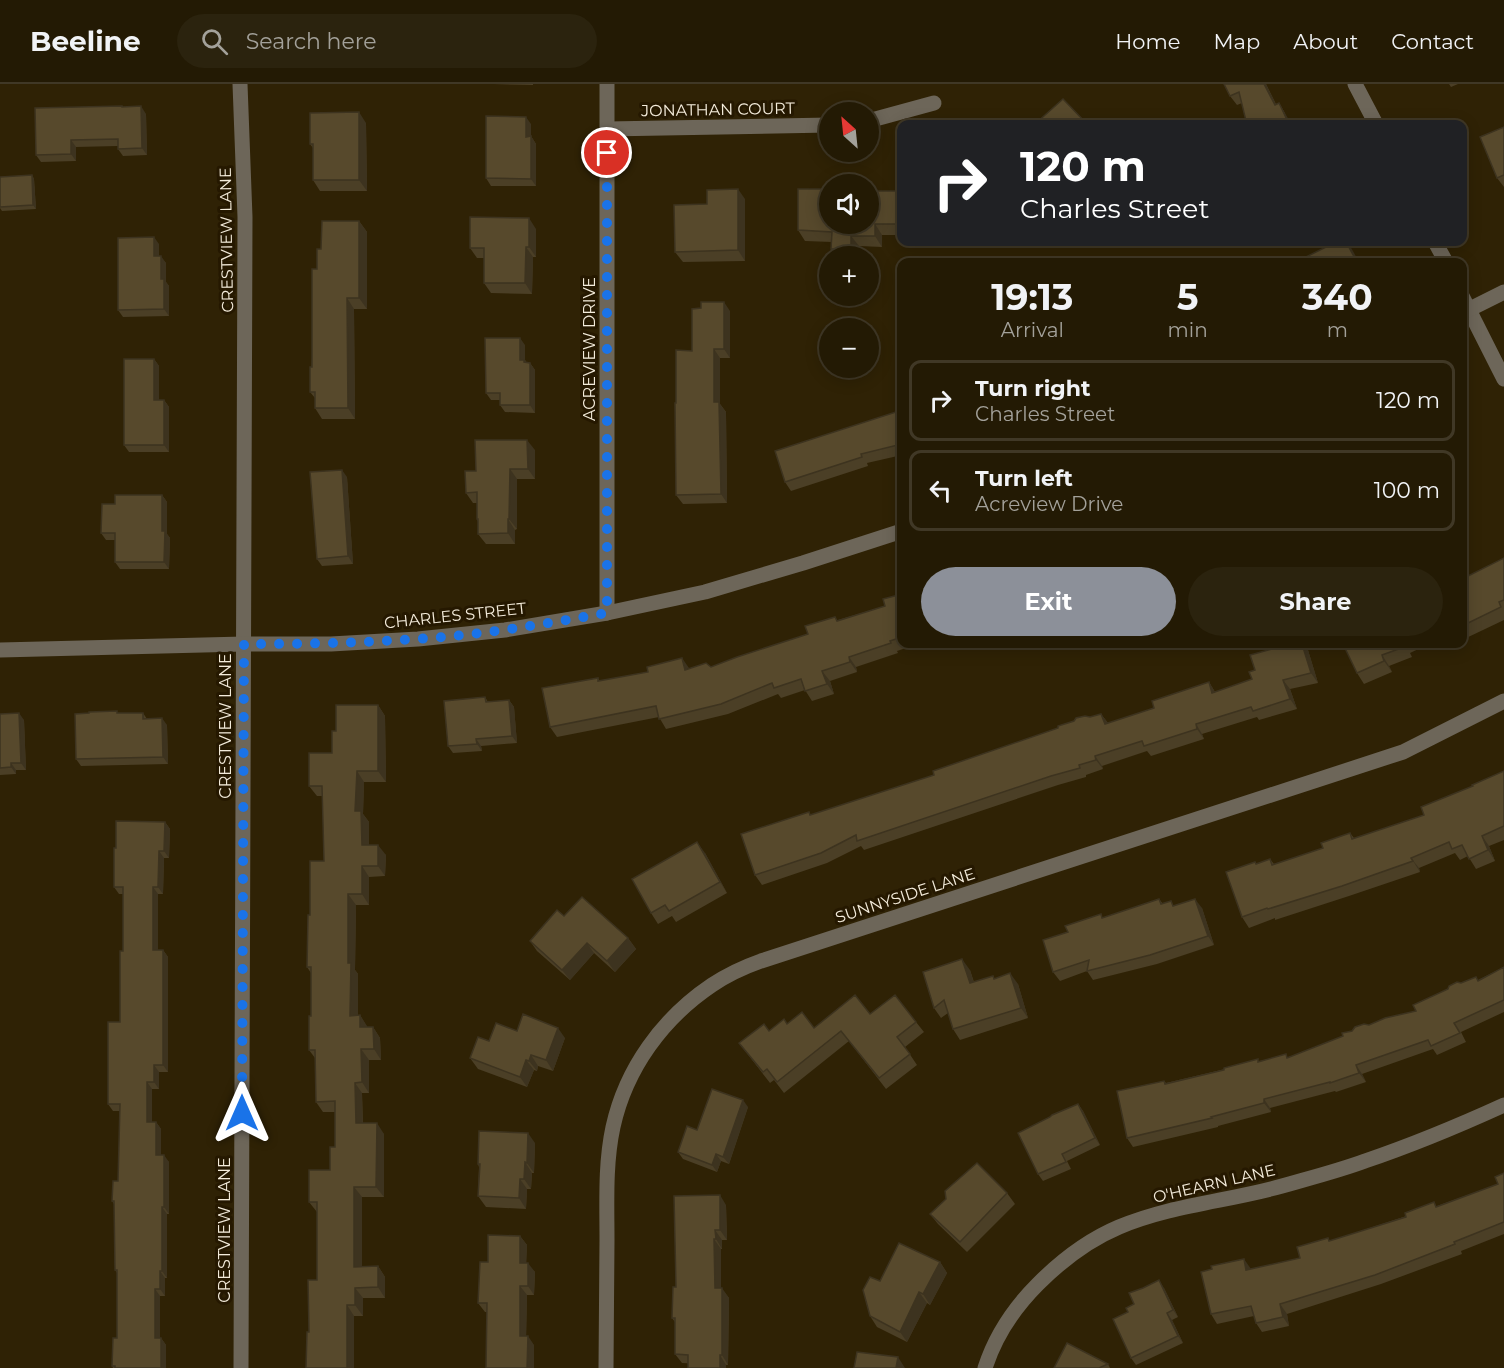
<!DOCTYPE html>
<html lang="en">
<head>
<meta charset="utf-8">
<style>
	:root { --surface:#231a04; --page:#2b230e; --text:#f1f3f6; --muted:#a3a19a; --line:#403826; --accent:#8c9099 }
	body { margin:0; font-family:Montserrat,sans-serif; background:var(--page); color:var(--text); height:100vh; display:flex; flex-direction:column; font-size:22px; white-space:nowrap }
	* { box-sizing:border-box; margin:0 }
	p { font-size:20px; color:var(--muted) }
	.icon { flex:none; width:33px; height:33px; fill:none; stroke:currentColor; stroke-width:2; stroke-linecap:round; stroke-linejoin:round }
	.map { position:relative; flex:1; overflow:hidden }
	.panel { position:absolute; left:897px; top:174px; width:570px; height:390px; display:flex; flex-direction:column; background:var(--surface); border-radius:12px; box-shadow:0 3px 15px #0003,0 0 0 2px var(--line) }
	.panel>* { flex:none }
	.hud { position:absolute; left:897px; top:36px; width:570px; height:126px; border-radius:12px; box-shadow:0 3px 15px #0003,0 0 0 2px var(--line); background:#202124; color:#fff; overflow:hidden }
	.needle { width:39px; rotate:333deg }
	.fabs { position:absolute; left:819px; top:18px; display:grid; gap:12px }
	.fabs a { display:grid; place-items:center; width:60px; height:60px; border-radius:50%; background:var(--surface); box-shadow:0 3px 15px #0003,0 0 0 2px var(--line); font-size:30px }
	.pin { position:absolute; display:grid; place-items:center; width:51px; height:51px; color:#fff; margin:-26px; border:3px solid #fff; border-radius:50%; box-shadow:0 2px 6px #0007 }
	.me { position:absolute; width:66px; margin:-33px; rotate:0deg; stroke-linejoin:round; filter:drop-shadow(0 0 4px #0008) }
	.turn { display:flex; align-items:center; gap:21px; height:126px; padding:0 24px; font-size:27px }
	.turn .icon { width:78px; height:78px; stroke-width:2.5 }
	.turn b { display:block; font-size:42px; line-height:51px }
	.eta { display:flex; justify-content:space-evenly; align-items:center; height:102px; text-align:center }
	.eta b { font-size:36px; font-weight:700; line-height:42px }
	.button { display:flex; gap:12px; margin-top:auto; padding:12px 24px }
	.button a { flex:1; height:69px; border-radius:36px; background:var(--accent); color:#fff; font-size:24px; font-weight:700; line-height:69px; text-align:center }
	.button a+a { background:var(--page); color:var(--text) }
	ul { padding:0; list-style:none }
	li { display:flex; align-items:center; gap:18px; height:81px; margin:0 12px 9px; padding:0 12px; border:3px solid var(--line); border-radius:12px }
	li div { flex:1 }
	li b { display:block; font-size:22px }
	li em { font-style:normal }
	header { display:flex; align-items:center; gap:36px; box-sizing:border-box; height:84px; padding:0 30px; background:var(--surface); border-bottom:2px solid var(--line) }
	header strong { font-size:28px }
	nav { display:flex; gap:33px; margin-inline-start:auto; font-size:21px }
	.search { width:420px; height:54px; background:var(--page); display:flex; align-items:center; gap:15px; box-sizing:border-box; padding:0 21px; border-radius:33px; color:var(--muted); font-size:22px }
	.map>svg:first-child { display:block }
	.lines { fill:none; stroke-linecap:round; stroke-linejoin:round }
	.minor { stroke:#6d6659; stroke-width:15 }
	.wall { fill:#4b3f26 }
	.shaded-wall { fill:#3d331f }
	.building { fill:#57492c; stroke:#3d331f; stroke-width:1.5 }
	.route { stroke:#1a73e8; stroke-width:10; stroke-dasharray:0 18 }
	.labels { text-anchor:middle; stroke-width:6; stroke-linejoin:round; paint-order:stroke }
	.street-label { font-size:16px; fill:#f4ecdb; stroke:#251800 }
</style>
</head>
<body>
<header>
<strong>Beeline</strong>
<div class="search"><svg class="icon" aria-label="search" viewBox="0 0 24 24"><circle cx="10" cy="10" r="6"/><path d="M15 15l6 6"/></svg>Search here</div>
<nav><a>Home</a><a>Map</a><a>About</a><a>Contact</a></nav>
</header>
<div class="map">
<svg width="1504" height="1284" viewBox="0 0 1504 1284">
	<rect width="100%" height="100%" fill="#2f2205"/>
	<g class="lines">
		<g class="minor">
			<path d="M240 0 245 133 241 1284"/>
			<path d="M607 0V529"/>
			<path d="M1355 0 1376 40"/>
			<path d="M868 37 934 19"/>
			<path d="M607 45 830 41"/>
			<path d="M1435 158 1446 178"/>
			<path d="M1462 212 1504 295"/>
			<path d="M1462 229 1504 208"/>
			<path d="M0 566 244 560H331L418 555 505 546 607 529 705 508 803 479 902 447"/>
			<path d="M606 1284C606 1241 607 1199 607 1156 607 1119 605 1080 613 1043 626 984 663 934 712 901 727 891 744 883 761 877L1403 668 1504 617"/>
			<path d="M985 1284C995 1253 1015 1223 1038 1200 1062 1176 1088 1156 1119 1143 1171 1121 1229 1117 1282 1102 1310 1094 1338 1087 1365 1077 1412 1061 1458 1042 1504 1021"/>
		</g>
	</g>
	<g class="wall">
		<path d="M493 0H533V1Z"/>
		<path d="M1224 0H1266L1276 20 1279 19 1285 29 1242 19 1237 21 1230 12Z"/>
		<path d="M1449 0H1458L1451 3Z"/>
		<path d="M123 23 146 30 147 71 123 72 118 65V62L76 63V77L41 78 36 71Z"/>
		<path d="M366 39 367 107H320L313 96V64L310 60Z"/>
		<path d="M531 40V52L536 60V102H491L486 94Z"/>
		<path d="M1504 43V103L1497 94Z"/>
		<path d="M32 91 34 95 36 125 2 127 0 124V93Z"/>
		<path d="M902 107V151H882V163L859 162V172H836L831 165 832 158 805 157 798 146 830 140Z"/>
		<path d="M745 115V177L683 178 675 168 707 120Z"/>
		<path d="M359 137 367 148V225H354L355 335H322L315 324V314L310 308 317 185 321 165Z"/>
		<path d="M536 145V173H533L532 210 491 209 484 199V174H477L470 164Z"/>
		<path d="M159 160V172L166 179V198L169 202V232L123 233 118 226Z"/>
		<path d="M730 227V274H720V320L726 328 727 419 683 420 676 411V319L692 267Z"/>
		<path d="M525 261V276L527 279H530L535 286V329L505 328 500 321V316H491L486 309Z"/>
		<path d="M154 275 159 282V316H164L169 323V368H129L124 361Z"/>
		<path d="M902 326V371L867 379 868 382 791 407 785 398Z"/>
		<path d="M535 366V395H517V445L515 446V460H486L478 450V438L477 435V419H473L466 409 476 387Z"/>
		<path d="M347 393 353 480 322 482 317 475Z"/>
		<path d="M162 411 167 418V450L170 454 169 485H120L115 478V456H106L101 449 115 420Z"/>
		<path d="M1504 474V536L1462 556V495Z"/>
		<path d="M902 510V560H918L897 567 898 569 856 583 857 588 830 597 834 610 812 617 805 606 781 614 778 610 728 630 666 645 659 633 557 653 550 643 598 594 600 597 648 588 711 583 808 550 838 536 885 522Z"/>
		<path d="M1290 560H1303L1308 566 1318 599 1290 605 1297 625 1259 636 1257 633 1202 650 1204 655 1151 672 1147 667 1102 682 1103 685 1086 691V693L1058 701 864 766 861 762 827 779 762 801 755 791 811 731 934 691 1101 630 1108 639 1154 624 1209 598 1215 608 1252 595 1255 586Z"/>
		<path d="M1343 560H1429L1410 569 1412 573 1389 582 1392 588 1364 600 1357 589Z"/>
		<path d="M485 613 488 618 509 616 514 623 517 659 481 662 482 667 453 669 448 662Z"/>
		<path d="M378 621 385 632 386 698H364L363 730 369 738V761L386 771 385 792 369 793V821H356L355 886 358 890V931H360L367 943H373L380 954 381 976H369V1009H362L363 1039 384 1050V1113H362V1182H378L385 1193V1214H363V1232H354L309 1248 317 1196V1128L309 1118 330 1086 335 1063V1028H323L316 1018 315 974 309 966 311 932V889L307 883 310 831 324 777 323 712H317L309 702 332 669 336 647Z"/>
		<path d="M118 629H143L147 635 167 641 168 680 81 682 76 675Z"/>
		<path d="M0 630 24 636 26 686H16V690L0 691Z"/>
		<path d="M1504 687V756L1489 762 1495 777 1476 785 1468 772 1460 776 1455 769 1419 784 1420 788 1349 812 1275 836V834L1249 844 1242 833 1257 780 1270 775 1274 780 1323 764 1350 749 1354 754 1424 731 1473 702Z"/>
		<path d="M165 738 170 745 169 774H164L163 810H158V866H163L168 873V988H159V1005H152V1038H156L161 1045V1071L169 1078V1130H167V1194H165V1212H160V1254H161L166 1261V1284H113L112 1282 117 1254V1189L115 1186 114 1120 112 1117 118 1097 120 1027H113L108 1020 120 938 123 867V810H119L114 803 116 764Z"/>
		<path d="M705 769 727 809 676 838 672 832 658 840 651 829Z"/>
		<path d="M1159 815 1163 820 1202 824 1214 861 1157 880 1093 896 1087 887 1060 897 1053 888 1068 848 1103 834Z"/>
		<path d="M564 832 628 854 636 865 615 888 594 869 570 896 537 867 530 857Z"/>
		<path d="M1504 883V928L1461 948 1466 958 1437 971 1433 965 1362 990 1366 998 1336 1008 1335 1007 1270 1024 1271 1028 1218 1042V1043L1133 1063 1127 1054 1164 997 1166 999 1259 977 1289 973 1343 952 1352 947 1416 927 1461 899 1478 896Z"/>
		<path d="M970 886 974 898 995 894 1018 900 1028 934 960 956 953 945 948 929 941 934 934 924Z"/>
		<path d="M870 930 916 938 924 948 905 963 917 981 886 1005 849 957 784 1009 774 996 770 999 739 959 787 940 814 944Z"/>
		<path d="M517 947 565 954 553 987 538 982 537 987 534 986 527 1003 478 985 470 974 489 957Z"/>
		<path d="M1078 1020 1083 1027 1100 1061 1067 1077 1071 1085 1043 1097 1038 1090 1050 1033Z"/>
		<path d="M748 1023 729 1080 721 1077 717 1088 683 1075 678 1068 697 1046Z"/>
		<path d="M535 1059 534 1089H532L531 1105H527L526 1125 486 1123 478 1112 479 1083 478 1080Z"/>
		<path d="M1504 1089V1150L1461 1167 1462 1170 1381 1200 1287 1230 1289 1242 1262 1248 1256 1239 1254 1232 1217 1240 1211 1230 1212 1185H1251L1300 1174 1328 1154 1330 1157 1437 1122 1498 1100Z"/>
		<path d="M1007 1109 1015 1120 967 1168 938 1140 930 1130Z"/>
		<path d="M726 1121 727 1156H722V1165H721V1204L729 1214 728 1281 682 1279 675 1270V1238L672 1234 676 1203Z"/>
		<path d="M520 1152 527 1161 526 1179 535 1188 534 1211H527L526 1252 534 1261 487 1228H485L478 1219 488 1178Z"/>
		<path d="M940 1178 947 1189 930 1221 927 1219 907 1258 877 1243 870 1232 880 1197Z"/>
		<path d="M1164 1204 1178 1233 1172 1236 1183 1259 1136 1281 1131 1274 1128 1228 1134 1220Z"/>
		<path d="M1108 1280 1110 1284H1054Z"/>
	</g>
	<g class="shaded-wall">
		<path d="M1264 0H1266L1281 31 1275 21Z"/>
		<path d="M1279 19 1285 29 1291 40H1289Z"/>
		<path d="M141 22 146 30 147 71 142 64Z"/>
		<path d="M359 28 366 39 367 107 359 96Z"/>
		<path d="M526 33 531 40V52L536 60V102L531 95 526 53Z"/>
		<path d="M71 56 76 63V77L71 70Z"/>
		<path d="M32 91 34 95 36 125 33 121Z"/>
		<path d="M738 105 745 115V177L738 166Z"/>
		<path d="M529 134 536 145V173L529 163Z"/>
		<path d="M359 137 367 148V225L359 214Z"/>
		<path d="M875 140 882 151V163L875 152Z"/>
		<path d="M851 152 859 162V172H856L851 165Z"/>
		<path d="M154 153 159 160V179L154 172Z"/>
		<path d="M1346 158 1349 160 1359 178H1357Z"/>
		<path d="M526 163 533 173 532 210 525 199Z"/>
		<path d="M161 172 166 179V198L169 202V232L164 225 161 195Z"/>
		<path d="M347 214 354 225 355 335 348 324Z"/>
		<path d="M724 218 730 227V274L724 265Z"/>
		<path d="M520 254 525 261V276L530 283 520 276Z"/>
		<path d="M714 265 720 274V320L726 328 727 419 721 410 714 318Z"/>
		<path d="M154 275 159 282V323L154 316Z"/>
		<path d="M530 279 535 286V329L530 321Z"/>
		<path d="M164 316 169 323V368L164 361Z"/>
		<path d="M527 356 535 366V395L528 385Z"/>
		<path d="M510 385 517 395V445L509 435Z"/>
		<path d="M342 386 347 393 353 480 348 472Z"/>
		<path d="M162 411 167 418V450L170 454 169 485 164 478 162 447Z"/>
		<path d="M508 435 515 446V460L508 449Z"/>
		<path d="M1302 560H1303L1308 566 1318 599 1311 589Z"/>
		<path d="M1382 571 1389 582 1392 588 1384 577Z"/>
		<path d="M849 573 856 583 857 588 850 578Z"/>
		<path d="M682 574 689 584 685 586Z"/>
		<path d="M822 587 830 597 834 610 827 600Z"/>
		<path d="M1283 596 1290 605 1297 625 1290 615Z"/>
		<path d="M1209 598 1215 608 1212 609Z"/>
		<path d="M509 616 514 623 517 659 512 652Z"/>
		<path d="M378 621 385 632 386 698 378 687Z"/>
		<path d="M19 629 24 636 26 686 21 679Z"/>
		<path d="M1101 630 1108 639 1105 640Z"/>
		<path d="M162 634 167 641 168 680 163 673Z"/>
		<path d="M1196 640 1202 650 1204 655 1197 645Z"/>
		<path d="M476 655 481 662 482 667 477 660Z"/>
		<path d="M1095 672 1102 682 1103 685 1096 676Z"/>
		<path d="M11 679 16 686V690L11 683Z"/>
		<path d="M357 687 364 698 363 730 369 738V771L362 761 355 727Z"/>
		<path d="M165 738 170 745 169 774 164 767Z"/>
		<path d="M1482 752 1489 762 1495 777 1488 766Z"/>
		<path d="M697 758 705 769 727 809 720 798Z"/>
		<path d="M378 761 386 771 385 792 378 782Z"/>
		<path d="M159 767 164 774 163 810 158 803Z"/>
		<path d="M1411 774 1419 784 1420 788 1413 777Z"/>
		<path d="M362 782 369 793V821L362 810Z"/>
		<path d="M153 803 158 810V873L153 866Z"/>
		<path d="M348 810 356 821 355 886 358 890V942L350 932 348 879Z"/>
		<path d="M1195 815 1202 824 1214 861 1208 852Z"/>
		<path d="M628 854 636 865 615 888 607 877Z"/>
		<path d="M587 859 594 869 570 896 562 886Z"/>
		<path d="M163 866 168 873V988L163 981Z"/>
		<path d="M962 875 970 886 977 910 970 899Z"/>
		<path d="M1010 889 1018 900 1028 934 1021 924Z"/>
		<path d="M360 931 367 942V954L360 943Z"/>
		<path d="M373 943 380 954 381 976 374 965Z"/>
		<path d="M558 944 565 954 553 987 546 976Z"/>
		<path d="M361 965 369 976V1009L362 998Z"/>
		<path d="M531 971 538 982 537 987 529 977Z"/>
		<path d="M526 976 534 986 527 1003 520 993Z"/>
		<path d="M154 981 159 988V1005L154 998Z"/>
		<path d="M1356 981 1362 990 1366 998 1359 989Z"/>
		<path d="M147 998 152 1005V1045L147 1038Z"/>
		<path d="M355 999 362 1009 363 1049 356 1039Z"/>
		<path d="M1264 1015 1270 1024 1271 1028 1264 1019Z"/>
		<path d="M743 1016 748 1023 729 1080 723 1073Z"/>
		<path d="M1078 1020 1083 1027 1100 1061 1095 1054Z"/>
		<path d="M156 1038 161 1045V1078L156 1071Z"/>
		<path d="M377 1039 384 1050V1113L376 1103Z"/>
		<path d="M528 1049 535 1059 534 1089 527 1079Z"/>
		<path d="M716 1070 721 1077 717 1088 712 1081Z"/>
		<path d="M164 1071 169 1078V1130L164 1123Z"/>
		<path d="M525 1078 532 1089 531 1105 524 1095Z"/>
		<path d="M520 1095 527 1105 526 1125 519 1114Z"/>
		<path d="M354 1103 362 1113V1193L354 1183Z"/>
		<path d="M720 1111 726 1121 727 1156 720 1146Z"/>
		<path d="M162 1123 167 1130V1194L162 1187Z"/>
		<path d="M715 1146 722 1156V1165L716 1155Z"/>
		<path d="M520 1152 527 1161 526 1187 520 1179Z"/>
		<path d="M714 1155 721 1165V1213L715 1204Z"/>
		<path d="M1244 1175 1251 1185 1246 1186Z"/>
		<path d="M940 1178 947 1189 930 1221 923 1210Z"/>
		<path d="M528 1179 535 1188 534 1211 528 1202Z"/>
		<path d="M378 1182 385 1193V1214L378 1203Z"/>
		<path d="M160 1187 165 1194V1212L160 1205Z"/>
		<path d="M1159 1196 1164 1204 1178 1233 1173 1226Z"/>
		<path d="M520 1202 527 1211 526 1261 520 1252Z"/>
		<path d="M355 1204 363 1214V1232L355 1221Z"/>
		<path d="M722 1204 729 1214 728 1281 722 1271Z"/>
		<path d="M155 1205 160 1212V1261L155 1254Z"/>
		<path d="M919 1208 927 1219 907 1258 900 1248Z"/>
		<path d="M1280 1220 1287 1230 1289 1242 1283 1233Z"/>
		<path d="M347 1221 354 1232V1284H347Z"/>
		<path d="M1167 1229 1172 1236 1183 1259 1178 1252Z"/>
		<path d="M528 1252 534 1261V1284H527Z"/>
		<path d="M161 1254 166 1261V1284H161Z"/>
		<path d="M720 1271 726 1281V1284H720Z"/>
		<path d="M898 1273 905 1284H896Z"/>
	</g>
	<g class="building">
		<path d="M1224 0H1264L1275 21 1279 19 1289 40H1248L1246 37 1239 8 1230 12Z"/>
		<path d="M1063 15 1087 40H1035Z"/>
		<path d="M122 22V23L141 22 142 64 118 65V55L71 56V70L36 71 35 24Z"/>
		<path d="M359 28V96H313V60H310V29Z"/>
		<path d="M486 32 526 33V53L531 52V95L486 94Z"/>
		<path d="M1504 43V91L1497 94 1480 53Z"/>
		<path d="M32 91 33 121 0 123V93Z"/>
		<path d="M738 105V166L675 168 674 121 707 120V106Z"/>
		<path d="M798 105H830V140H868V107H902V140H875V152H851V165H831L832 148 798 146Z"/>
		<path d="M470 133 529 134V163H526L525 199H484V164H470Z"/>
		<path d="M322 137H359V214H347L348 324H315V308H310V283H312V185H317V165H321Z"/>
		<path d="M154 153V172H161V195H164V225L118 226V154Z"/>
		<path d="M1336 158H1346L1357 178H1296Z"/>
		<path d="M701 218H724V265H714V318H719L721 410 676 411 675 319H676V266L692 267V225L701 224Z"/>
		<path d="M485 254H520V276H524V278L530 279V321H500V309H486Z"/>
		<path d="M124 275H154V316H164V361H124Z"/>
		<path d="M902 326V360L861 370 862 373 785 398 775 367Z"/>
		<path d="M475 356H527L528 385H510L509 435H508V449L478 450V435H477V408L466 409 465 387H476Z"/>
		<path d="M342 386 348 472 317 475 310 388Z"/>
		<path d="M115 411H162V447H165L164 478H115V449H101L102 420H115Z"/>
		<path d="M1504 474V516L1499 518 1501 523 1462 542V495Z"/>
		<path d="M902 510V553L890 557 891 559 849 573 850 578 822 587 827 600 805 607 801 595 774 604 772 599 721 620 659 635 656 622 550 643 542 604 598 594V597L648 588 647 583 682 574 685 586 706 579 711 583 737 573 808 550 805 542 835 533 837 537 885 522 883 515Z"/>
		<path d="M1290 560H1302L1311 589 1283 596 1290 615 1253 627 1251 623 1196 640 1197 645 1144 662 1142 657 1095 672 1096 676 1079 681 1080 684 1051 692 857 757 856 751 821 769 755 791 741 750 809 728 810 731 934 691 933 687 1058 644V642L1074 637 1076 634 1085 632 1090 633 1101 630 1105 640 1154 624 1152 617 1209 598 1212 609 1252 595 1249 588 1255 586 1250 571Z"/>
		<path d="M1343 560H1403L1404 563 1382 571 1384 577 1357 589Z"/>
		<path d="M485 613 486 618 509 616 512 652 476 655 477 660 448 662 444 617Z"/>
		<path d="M336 621H378V687H357L355 727H361L362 761H378V782H362V810H348V879H351L350 932 360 931V943H373L374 965H361L362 998 355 999 356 1039H377L376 1103H354V1183L378 1182V1203L355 1204V1221H347V1284H306L307 1248H309L308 1196H317V1118H309V1086H330V1063H335V1017L316 1018 315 966H309V932H311V883H307L308 831H310V777H324L322 702H309V669H332V647H336Z"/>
		<path d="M117 627V629H143V635L162 634 163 673 76 675 75 630 89 629V628Z"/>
		<path d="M19 629 21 679H11V683L0 684V630Z"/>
		<path d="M1504 687V742L1482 752 1488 766 1469 775 1462 761 1452 765 1449 758 1411 774 1413 777 1342 802 1268 825 1267 824 1242 833 1226 788 1255 778 1256 780 1270 775 1272 781 1323 764 1321 759 1350 749 1352 755 1424 731 1421 723 1473 702 1472 701Z"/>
		<path d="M116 737 165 738 164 767H159L158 803H153V866H163V981H154V998H147V1038H156V1071H164V1123H162V1187H160V1205H155V1254H161V1284H115V1282H112L113 1254H117V1186H115L114 1117H112L113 1097H118L120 1020H108V938H120V867H123V803H114V764H116Z"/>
		<path d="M697 758 720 798 669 827 665 821 651 829 632 795Z"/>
		<path d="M582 813 628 854 607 877 587 859 562 886 530 857 557 826 564 832Z"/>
		<path d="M1159 815 1161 820 1171 817 1173 822 1195 815 1208 852 1150 871 1087 887 1089 876 1053 888 1043 856 1068 848 1065 842 1101 830 1102 834Z"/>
		<path d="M962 875 970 899 993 892 994 895 1010 889 1021 924 953 945 944 916 934 924 923 888Z"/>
		<path d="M1504 883V916L1454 939 1460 949 1431 962 1428 956 1356 981 1359 989 1330 999V998L1264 1015V1019L1211 1033 1212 1034 1127 1054 1117 1007 1164 997 1165 1000 1224 986V984L1258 975V978L1286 970 1287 974 1343 952 1342 949 1352 947 1355 943 1364 940 1369 941 1385 934 1416 927 1413 921 1448 905 1449 902 1457 898 1461 899 1476 893 1478 897Z"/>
		<path d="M855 911 870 930 895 911 916 938 897 953 910 970 879 994 841 947 777 998 767 985 763 988 739 959 764 940 769 947 784 935 787 940 802 928 814 944Z"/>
		<path d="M523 930 558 944 546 976 531 971 529 977 526 976 520 993 470 974 478 953 489 957 496 939 517 947Z"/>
		<path d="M712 1005 743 1016 723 1073 716 1070 712 1081 678 1068 687 1042 697 1046Z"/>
		<path d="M1078 1020 1095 1054 1062 1070 1066 1078 1038 1090 1018 1049 1050 1033 1052 1031Z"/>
		<path d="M479 1047 528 1049 527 1079 525 1078 524 1095H520L519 1114 478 1112 480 1080H478Z"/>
		<path d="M977 1079 1007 1109 960 1158 930 1130 946 1115 945 1107Z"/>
		<path d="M1504 1089V1138L1454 1158 1455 1160 1375 1191 1280 1220 1283 1233 1256 1239 1251 1222 1211 1230 1201 1188 1212 1185 1211 1182 1244 1175 1246 1186 1300 1174 1297 1163 1328 1154 1329 1157 1406 1133 1405 1129 1434 1118 1436 1123 1498 1100 1495 1093Z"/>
		<path d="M720 1111V1146H715L716 1155H714L715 1204H722V1271H720V1284H688V1271L675 1270V1234H672L673 1203H676L674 1112Z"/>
		<path d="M488 1151 520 1152V1179H528V1202H520V1252H528L527 1284H486L487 1219H478L480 1178H488Z"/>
		<path d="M899 1159 940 1178 923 1210 919 1208 900 1248 870 1232 863 1206 870 1193 880 1197Z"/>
		<path d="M1159 1196 1173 1226 1167 1229 1178 1252 1131 1274 1113 1235 1128 1228 1126 1224 1134 1220 1129 1209 1143 1204Z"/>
		<path d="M1067 1259 1108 1280 1099 1284H1054Z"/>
		<path d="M857 1268 898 1273 896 1284H854Z"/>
	</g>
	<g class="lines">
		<path class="route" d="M242 1029 244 560C302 560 359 559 417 555 481 551 544 540 607 529V69"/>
	</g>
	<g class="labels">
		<g class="street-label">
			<text transform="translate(718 25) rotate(-1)" y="6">JONATHAN COURT</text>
			<text transform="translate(226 156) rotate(-91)" y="6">CRESTVIEW LANE</text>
			<text transform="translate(589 265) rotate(-90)" y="6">ACREVIEW DRIVE</text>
			<text transform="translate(455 531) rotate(-6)" y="6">CHARLES STREET</text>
			<text transform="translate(225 642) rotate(-90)" y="6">CRESTVIEW LANE</text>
			<text transform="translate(905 811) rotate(-18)" y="6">SUNNYSIDE LANE</text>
			<text transform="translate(1214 1099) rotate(-13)" y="6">O'HEARN LANE</text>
			<text transform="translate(224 1146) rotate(-90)" y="6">CRESTVIEW LANE</text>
		</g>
	</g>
</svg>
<div class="fabs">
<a><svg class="needle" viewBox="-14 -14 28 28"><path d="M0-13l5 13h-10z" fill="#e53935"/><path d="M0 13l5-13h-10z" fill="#a3a19a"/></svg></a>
<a><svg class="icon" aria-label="sound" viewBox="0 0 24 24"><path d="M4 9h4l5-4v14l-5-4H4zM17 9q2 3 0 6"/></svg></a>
<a>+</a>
<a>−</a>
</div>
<div class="pin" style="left:607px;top:69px;background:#d93025"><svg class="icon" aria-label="arrive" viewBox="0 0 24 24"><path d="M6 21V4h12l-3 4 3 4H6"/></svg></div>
<svg class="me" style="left:242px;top:1029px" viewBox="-20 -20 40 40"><path d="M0-17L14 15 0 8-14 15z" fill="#1a73e8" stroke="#fff" stroke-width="4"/></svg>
<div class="hud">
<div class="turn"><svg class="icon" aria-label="right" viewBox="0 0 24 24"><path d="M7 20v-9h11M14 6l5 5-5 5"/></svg><div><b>120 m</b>Charles Street</div></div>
</div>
<section class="panel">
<div class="eta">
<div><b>19:13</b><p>Arrival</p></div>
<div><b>5</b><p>min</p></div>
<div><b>340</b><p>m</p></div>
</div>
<ul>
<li><svg class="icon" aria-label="right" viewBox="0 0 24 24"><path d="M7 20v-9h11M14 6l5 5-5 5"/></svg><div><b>Turn right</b><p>Charles Street</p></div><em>120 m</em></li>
<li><svg class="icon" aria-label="left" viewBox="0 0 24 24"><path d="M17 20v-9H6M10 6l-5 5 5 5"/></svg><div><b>Turn left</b><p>Acreview Drive</p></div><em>100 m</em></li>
</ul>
<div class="button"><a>Exit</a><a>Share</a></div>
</section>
</div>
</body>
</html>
